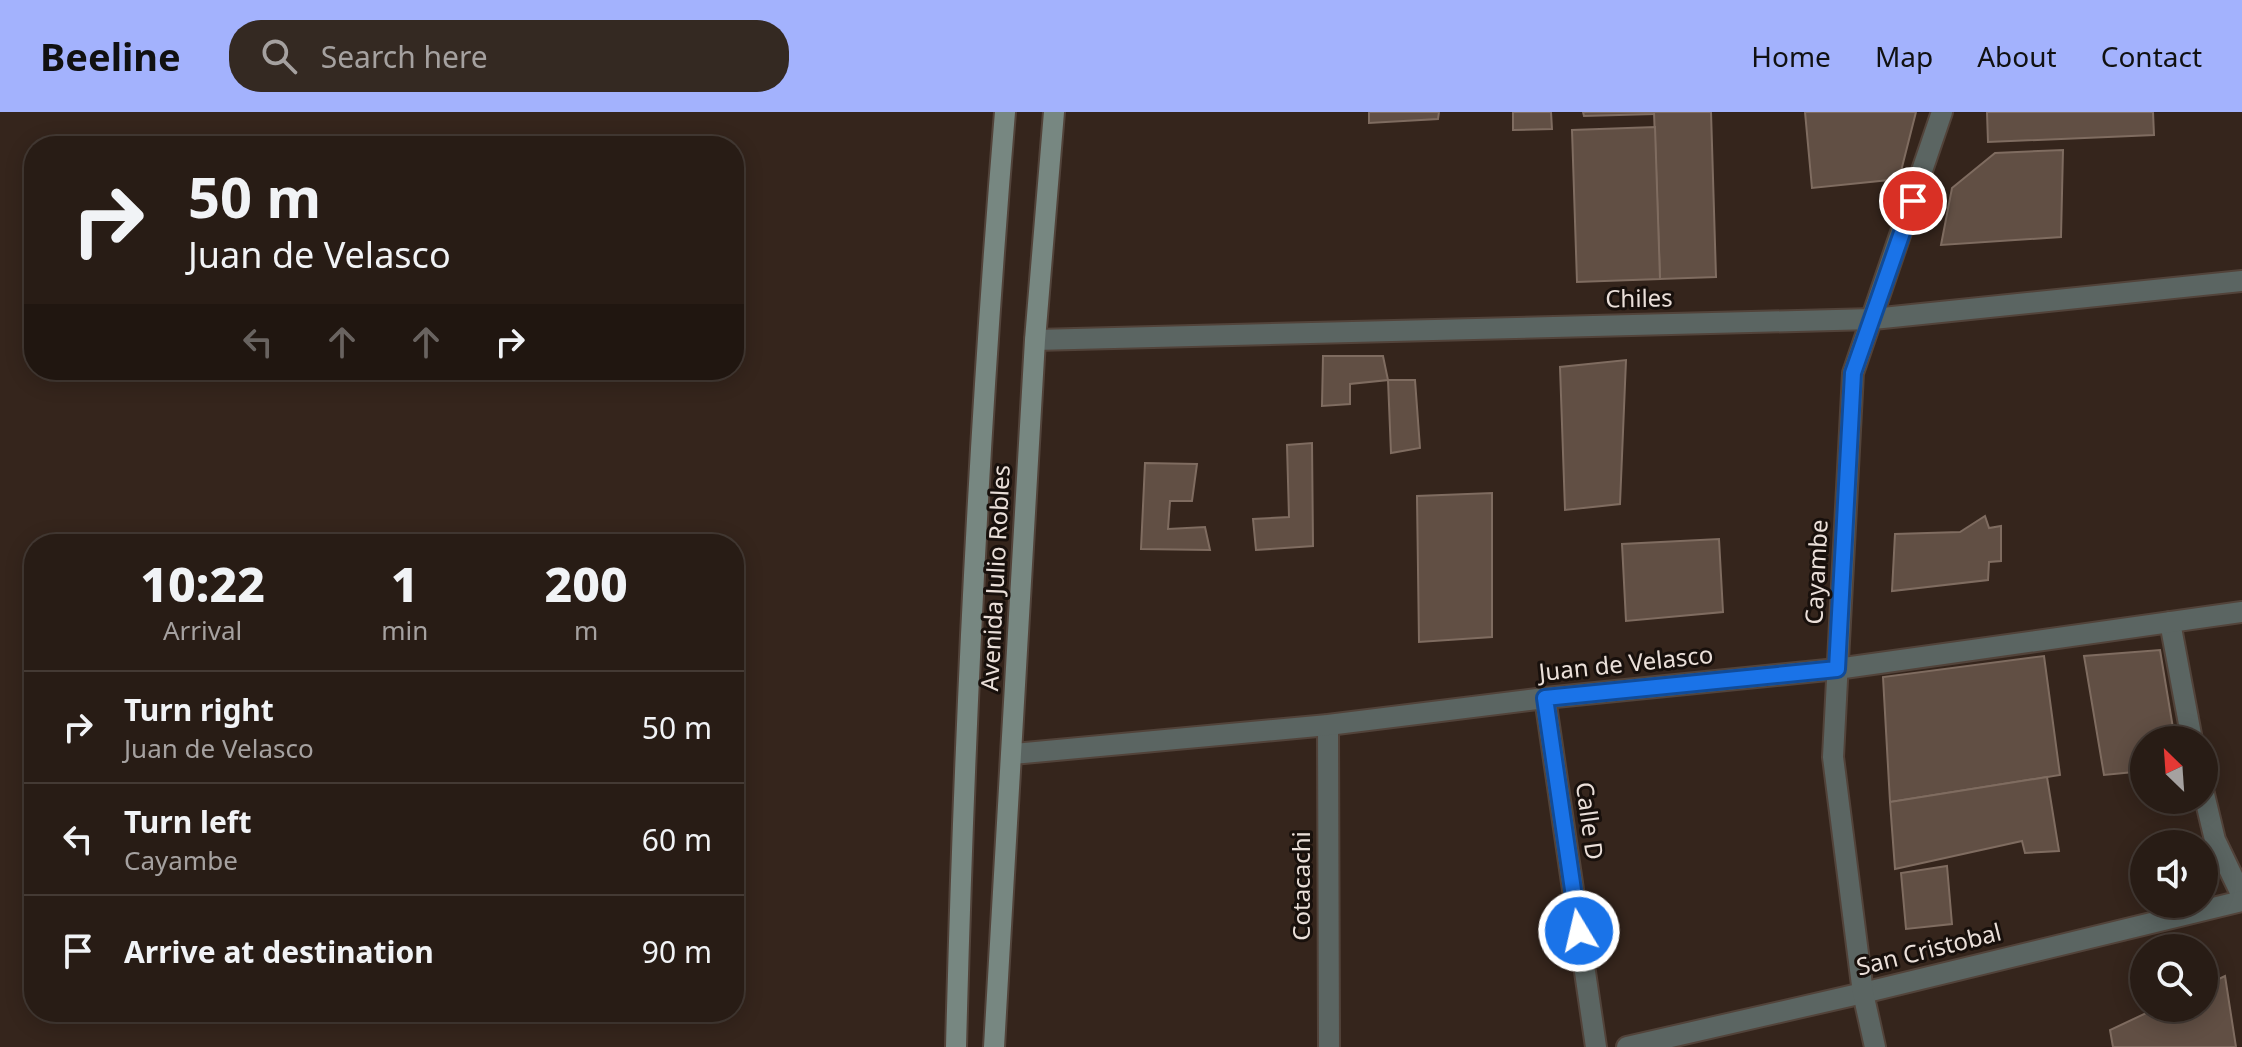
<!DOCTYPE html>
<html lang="en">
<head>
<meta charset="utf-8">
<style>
	:root { --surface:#281c15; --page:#342922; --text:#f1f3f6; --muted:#a5a1a0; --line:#443a34; --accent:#a3b2fd }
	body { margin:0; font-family:"Noto Sans",sans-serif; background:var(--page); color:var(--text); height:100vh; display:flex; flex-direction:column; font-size:30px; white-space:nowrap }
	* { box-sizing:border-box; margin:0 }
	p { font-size:26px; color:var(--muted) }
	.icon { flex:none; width:44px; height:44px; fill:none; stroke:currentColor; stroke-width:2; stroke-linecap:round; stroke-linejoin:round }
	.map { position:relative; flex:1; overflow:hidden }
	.panel { position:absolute; left:24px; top:422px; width:720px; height:488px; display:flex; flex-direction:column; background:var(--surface); border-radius:32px; box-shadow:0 4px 20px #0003,0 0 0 2px var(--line) }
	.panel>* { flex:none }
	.banner { position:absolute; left:24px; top:24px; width:720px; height:244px; border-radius:32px; box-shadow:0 4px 20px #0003,0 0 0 2px var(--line); background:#281c15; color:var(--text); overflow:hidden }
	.needle { width:52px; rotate:335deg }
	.controls { position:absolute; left:2130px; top:614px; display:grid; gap:16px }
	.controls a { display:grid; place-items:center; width:88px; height:88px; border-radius:50%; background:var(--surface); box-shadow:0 4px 20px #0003,0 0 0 2px var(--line); font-size:40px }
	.pin { position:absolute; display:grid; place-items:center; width:68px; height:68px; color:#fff; margin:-34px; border:4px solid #fff; border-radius:50%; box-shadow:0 2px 8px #0007 }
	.me { position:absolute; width:88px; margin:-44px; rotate:351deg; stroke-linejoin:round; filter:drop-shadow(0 0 6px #0008) }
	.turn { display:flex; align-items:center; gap:28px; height:168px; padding:0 32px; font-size:36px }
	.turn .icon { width:104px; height:104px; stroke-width:2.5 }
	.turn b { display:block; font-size:56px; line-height:68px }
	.lanes { display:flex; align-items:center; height:76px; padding:0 32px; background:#0003; justify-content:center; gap:40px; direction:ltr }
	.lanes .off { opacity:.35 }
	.eta { display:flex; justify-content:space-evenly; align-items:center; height:136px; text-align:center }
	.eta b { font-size:48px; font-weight:800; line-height:56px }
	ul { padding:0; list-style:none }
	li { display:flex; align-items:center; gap:24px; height:112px; padding:0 32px; border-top:2px solid var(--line) }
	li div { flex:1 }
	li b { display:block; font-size:30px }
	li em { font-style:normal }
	header { display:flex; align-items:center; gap:48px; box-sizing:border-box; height:112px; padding:0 40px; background:var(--accent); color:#111 }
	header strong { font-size:38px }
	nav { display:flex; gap:44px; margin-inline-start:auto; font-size:28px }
	.search { width:560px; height:72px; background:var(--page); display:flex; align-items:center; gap:20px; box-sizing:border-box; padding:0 28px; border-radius:32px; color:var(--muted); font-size:30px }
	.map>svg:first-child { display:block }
	.building { fill:#614f44; stroke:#7f6c60; stroke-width:2 }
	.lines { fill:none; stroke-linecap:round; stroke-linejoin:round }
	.minor-casing { stroke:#52433a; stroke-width:24 }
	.secondary-casing { stroke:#52433a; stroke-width:24 }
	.minor { stroke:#5b6562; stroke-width:20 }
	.secondary { stroke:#778781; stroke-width:20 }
	.route-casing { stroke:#114b97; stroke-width:20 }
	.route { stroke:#1a73e8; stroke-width:14 }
	.labels { text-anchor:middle; stroke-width:6; stroke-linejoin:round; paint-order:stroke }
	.street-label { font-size:24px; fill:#eadfd9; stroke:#18100c }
</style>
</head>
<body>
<header>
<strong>Beeline</strong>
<div class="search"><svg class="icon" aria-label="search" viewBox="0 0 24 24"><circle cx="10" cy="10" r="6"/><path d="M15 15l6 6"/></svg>Search here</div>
<nav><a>Home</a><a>Map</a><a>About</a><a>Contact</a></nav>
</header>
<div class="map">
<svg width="2242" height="935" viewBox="0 0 2242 935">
	<rect width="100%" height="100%" fill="#35251c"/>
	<g class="building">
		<path d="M1369 0H1439L1438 7 1369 11Z"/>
		<path d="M1513 0H1551L1552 17 1513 18Z"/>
		<path d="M1583 0H1654V2L1584 4Z"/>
		<path d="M1654 0H1711L1716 165 1660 167Z"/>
		<path d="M1805 0H1916L1899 67 1812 76Z"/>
		<path d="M1987 0H2153L2154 23 1988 30Z"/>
		<path d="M1655 15 1660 167 1577 170 1572 18Z"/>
		<path d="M2063 38 2061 125 1941 133 1952 76 1995 41Z"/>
		<path d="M1323 244H1383L1388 268 1350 272V292L1322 294Z"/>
		<path d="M1626 248 1620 392 1565 398 1560 255Z"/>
		<path d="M1388 268H1415L1420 336 1391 341Z"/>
		<path d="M1312 331 1313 434 1256 438 1253 407 1289 405 1287 333Z"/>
		<path d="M1145 351 1197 352 1192 389H1170L1168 417 1205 415 1210 438 1141 437Z"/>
		<path d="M1492 381V525L1419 530 1417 384Z"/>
		<path d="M1985 404 1989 416 2001 414V449L1989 450 1988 468 1892 479 1895 422 1960 420Z"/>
		<path d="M1719 427 1723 500 1626 509 1622 432Z"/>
		<path d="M2160 538 2175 628H2144V636H2141L2144 659 2104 663 2084 544Z"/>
		<path d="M2044 544 2060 663 1890 690 1883 565Z"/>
		<path d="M2047 665 2059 739 2025 741 2022 729 1895 757 1890 690Z"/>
		<path d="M1947 754 1952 812 1906 817 1901 761Z"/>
		<path d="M2225 864 2236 935H2113L2110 918 2157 896H2204V874Z"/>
	</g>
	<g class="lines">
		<g class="minor-casing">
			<g id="minor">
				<path d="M1035 228 1873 207 2242 169"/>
				<path d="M2170 510 2192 628"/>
				<path d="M1545 586 1596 935"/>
				<path d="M1328 613 1329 935"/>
				<path d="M1013 642 1328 613 1545 586 1837 557 2242 500"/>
				<path d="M2204 682 2215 728 2242 784"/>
				<path d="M1627 935 1863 881 2242 789"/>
				<path d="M1875 935 1863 881 1833 645 1853 261 1942 0"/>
			</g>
		</g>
		<g class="secondary-casing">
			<g id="secondary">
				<path d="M956 935C964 623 979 311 1005 0"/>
				<path d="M994 935 1035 228 1054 0"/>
			</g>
		</g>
		<use href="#minor" class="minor"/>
		<use href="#secondary" class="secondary"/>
	</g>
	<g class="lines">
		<g class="route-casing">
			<path id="route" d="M1579 819 1545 586 1837 557 1853 261 1913 89"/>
		</g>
		<use href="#route" class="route"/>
	</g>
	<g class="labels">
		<g class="street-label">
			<text transform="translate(1639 187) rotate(-1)" y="8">Chiles</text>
			<text transform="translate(1817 460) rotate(-87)" y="8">Cayambe</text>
			<text transform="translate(996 466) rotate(-87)" y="8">Avenida Julio Robles</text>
			<text transform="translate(1626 552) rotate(-6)" y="8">Juan de Velasco</text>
			<text transform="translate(1589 709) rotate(82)" y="8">Calle D</text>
			<text transform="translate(1302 774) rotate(-90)" y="8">Cotacachi</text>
			<text transform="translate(1929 838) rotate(-14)" y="8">San Cristobal</text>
		</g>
	</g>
</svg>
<div class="controls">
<a><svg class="needle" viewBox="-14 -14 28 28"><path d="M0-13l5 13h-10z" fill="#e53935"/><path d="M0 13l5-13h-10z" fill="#a5a1a0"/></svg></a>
<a><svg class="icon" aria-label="sound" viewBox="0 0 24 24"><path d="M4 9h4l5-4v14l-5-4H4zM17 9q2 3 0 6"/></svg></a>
<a><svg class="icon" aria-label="search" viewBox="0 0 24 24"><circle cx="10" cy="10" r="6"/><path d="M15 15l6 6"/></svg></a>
</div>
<div class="pin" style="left:1913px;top:89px;background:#d93025"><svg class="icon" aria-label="arrive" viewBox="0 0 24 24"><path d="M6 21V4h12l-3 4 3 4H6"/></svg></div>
<svg class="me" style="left:1579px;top:819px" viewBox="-20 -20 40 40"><circle r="17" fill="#1a73e8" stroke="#fff" stroke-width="3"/><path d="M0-11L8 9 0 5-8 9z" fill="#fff"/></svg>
<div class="banner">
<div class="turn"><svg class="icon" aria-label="right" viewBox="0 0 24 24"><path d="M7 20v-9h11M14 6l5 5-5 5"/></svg><div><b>50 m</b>Juan de Velasco</div></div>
<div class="lanes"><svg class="icon off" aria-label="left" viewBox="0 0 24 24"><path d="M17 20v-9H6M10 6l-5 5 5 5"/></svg><svg class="icon off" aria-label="ahead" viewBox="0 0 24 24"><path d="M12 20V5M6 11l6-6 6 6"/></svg><svg class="icon off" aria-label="ahead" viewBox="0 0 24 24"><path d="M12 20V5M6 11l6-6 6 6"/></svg><svg class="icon" aria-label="right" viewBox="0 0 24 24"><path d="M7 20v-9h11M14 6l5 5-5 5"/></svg></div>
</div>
<section class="panel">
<div class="eta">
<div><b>10:22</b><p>Arrival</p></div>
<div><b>1</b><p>min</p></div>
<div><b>200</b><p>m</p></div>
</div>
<ul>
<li><svg class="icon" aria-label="right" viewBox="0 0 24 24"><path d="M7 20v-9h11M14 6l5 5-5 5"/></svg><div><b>Turn right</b><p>Juan de Velasco</p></div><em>50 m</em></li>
<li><svg class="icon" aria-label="left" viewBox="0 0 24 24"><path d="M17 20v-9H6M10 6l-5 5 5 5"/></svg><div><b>Turn left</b><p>Cayambe</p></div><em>60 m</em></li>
<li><svg class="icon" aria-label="arrive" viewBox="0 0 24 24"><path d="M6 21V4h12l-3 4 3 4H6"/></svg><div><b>Arrive at destination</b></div><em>90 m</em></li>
</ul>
</section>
</div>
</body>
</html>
